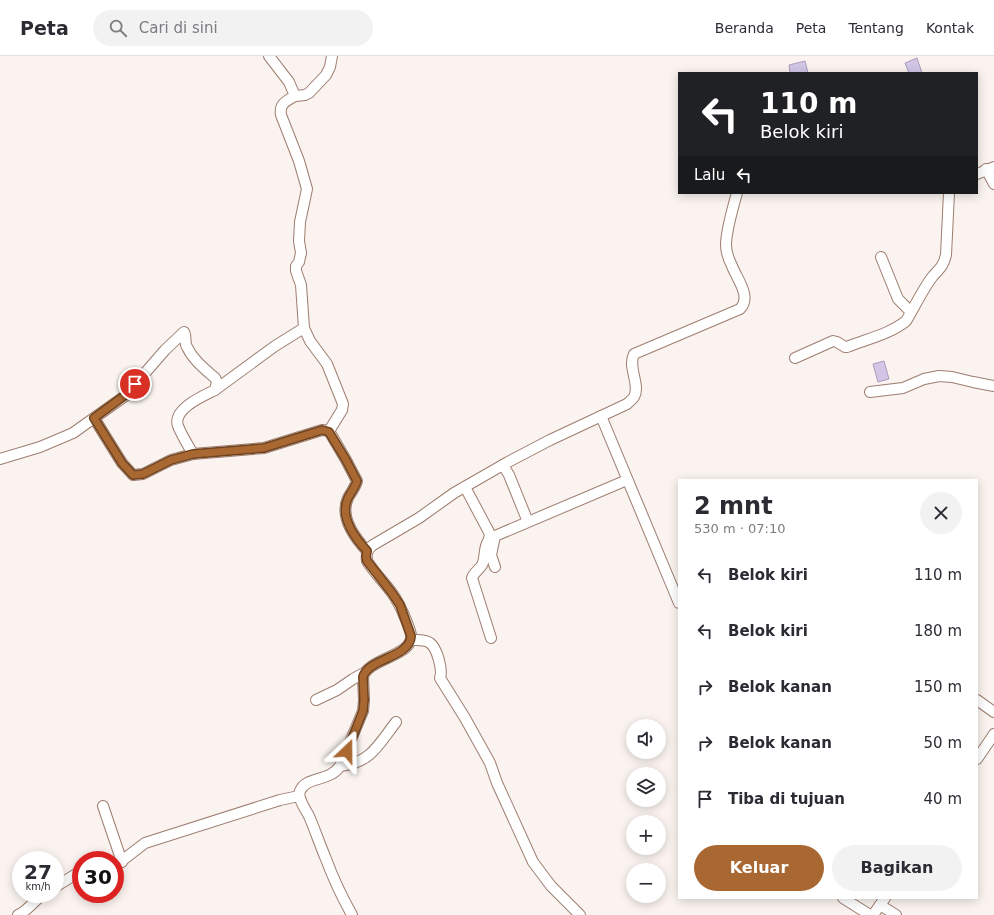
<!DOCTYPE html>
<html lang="id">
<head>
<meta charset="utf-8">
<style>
	:root { --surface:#fff; --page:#f2f2f3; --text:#2b2b33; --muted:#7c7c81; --line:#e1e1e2; --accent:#a96732 }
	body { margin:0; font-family:"DejaVu Sans",sans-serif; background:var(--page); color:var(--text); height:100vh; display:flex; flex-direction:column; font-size:15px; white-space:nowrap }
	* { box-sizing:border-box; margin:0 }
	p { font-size:13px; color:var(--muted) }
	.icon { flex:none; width:22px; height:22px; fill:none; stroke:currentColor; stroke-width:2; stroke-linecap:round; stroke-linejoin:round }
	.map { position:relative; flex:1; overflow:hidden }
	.drawer { position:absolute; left:678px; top:423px; width:300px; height:420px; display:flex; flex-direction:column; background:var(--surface); border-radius:0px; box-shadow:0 2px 10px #0003 }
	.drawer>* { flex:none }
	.banner { position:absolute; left:678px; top:16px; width:300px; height:122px; border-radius:0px; box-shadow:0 2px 10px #0003; background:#202124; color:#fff; overflow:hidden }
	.tools { position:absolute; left:626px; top:663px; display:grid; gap:8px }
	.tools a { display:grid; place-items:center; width:40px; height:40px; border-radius:50%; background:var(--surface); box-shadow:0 2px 10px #0003; font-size:20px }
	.speed { position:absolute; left:12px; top:795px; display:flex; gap:8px; font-size:20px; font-weight:700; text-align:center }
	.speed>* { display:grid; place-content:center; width:52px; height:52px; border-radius:50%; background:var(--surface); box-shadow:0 2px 10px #0003; line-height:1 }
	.speed small { font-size:10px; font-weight:400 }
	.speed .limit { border:6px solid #d22; background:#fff; color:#111 }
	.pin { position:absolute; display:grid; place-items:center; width:34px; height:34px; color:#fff; margin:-17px; border:2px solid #fff; border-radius:50%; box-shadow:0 1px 4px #0007 }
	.me { position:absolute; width:44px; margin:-22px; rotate:23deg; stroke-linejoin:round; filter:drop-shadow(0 0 3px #0008) }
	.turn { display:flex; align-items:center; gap:14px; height:84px; padding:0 16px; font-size:18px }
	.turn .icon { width:52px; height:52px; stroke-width:2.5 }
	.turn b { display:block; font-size:28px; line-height:34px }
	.then { display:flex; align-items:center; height:38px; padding:0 16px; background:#0003; gap:8px; font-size:15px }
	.round { display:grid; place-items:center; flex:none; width:42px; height:42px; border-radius:21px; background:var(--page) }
	.summary { display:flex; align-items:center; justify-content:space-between; height:68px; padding:0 16px }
	h1 { font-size:24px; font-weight:600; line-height:30px }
	.action { display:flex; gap:8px; margin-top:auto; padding:8px 16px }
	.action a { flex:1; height:46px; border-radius:24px; background:var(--accent); color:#fff; font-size:16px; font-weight:600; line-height:46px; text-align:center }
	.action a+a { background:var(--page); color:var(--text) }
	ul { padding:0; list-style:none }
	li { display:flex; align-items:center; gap:12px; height:56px; padding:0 16px }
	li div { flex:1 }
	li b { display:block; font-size:15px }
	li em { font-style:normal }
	header { display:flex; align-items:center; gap:24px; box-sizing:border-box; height:56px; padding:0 20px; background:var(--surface); border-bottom:1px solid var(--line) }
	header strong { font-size:19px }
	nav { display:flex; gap:22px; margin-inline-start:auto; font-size:14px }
	.search { width:280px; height:36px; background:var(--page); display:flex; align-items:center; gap:10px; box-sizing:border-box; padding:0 14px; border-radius:22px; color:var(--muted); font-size:15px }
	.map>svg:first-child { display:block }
	.building { fill:#d2c5e6; stroke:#a99dbc }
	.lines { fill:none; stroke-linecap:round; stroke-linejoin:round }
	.minor-casing { stroke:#9e7d6f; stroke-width:12 }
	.minor { stroke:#fff; stroke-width:10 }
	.route-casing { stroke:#6e4320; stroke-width:10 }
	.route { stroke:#a96732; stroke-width:7 }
</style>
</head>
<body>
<header>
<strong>Peta</strong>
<div class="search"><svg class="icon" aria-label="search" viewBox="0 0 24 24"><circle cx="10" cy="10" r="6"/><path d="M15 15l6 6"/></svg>Cari di sini</div>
<nav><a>Beranda</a><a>Peta</a><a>Tentang</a><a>Kontak</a></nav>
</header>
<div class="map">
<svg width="994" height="859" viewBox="0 0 994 859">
	<rect width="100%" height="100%" fill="#faf3ef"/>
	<g class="building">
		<path d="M917 2 922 17H909L905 7Z"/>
		<path d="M805 5 808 17H790L789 9Z"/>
		<path d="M884 305 889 323 878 326 873 308Z"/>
	</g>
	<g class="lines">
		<g class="minor-casing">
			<g id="minor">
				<path d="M269 0 289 26 295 40C286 45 279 48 281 59L299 105 307 133 300 166 299 185 301 197 299 206 296 210V215L301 229 304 272 310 285 327 308 343 348 342 354 329 375"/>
				<path d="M295 40 305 39 309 37 326 19 330 11 332 0"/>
				<path d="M986 113 994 128"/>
				<path d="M977 118 994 111"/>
				<path d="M881 201 898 243 911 256"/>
				<path d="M795 302 833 285 837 286 845 291H847C867 283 890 278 906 265 914 252 924 231 933 220 940 212 943 211 946 199L949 137"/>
				<path d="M215 334 275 290 304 272"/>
				<path d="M870 336 903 332 924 323 939 320 952 321 973 326 994 330"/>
				<path d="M601 360 679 547"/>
				<path d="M94 362 122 407 133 419 143 418 171 404 193 398 264 392 322 374 329 375 346 404 357 425C355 432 351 436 348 442 339 461 355 482 367 495"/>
				<path d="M0 403 40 391 73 377 125 340 165 294 184 276C187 281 184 286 187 291 193 304 205 313 215 322L217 326 215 334C203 340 172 353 178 370 182 380 188 389 193 398"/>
				<path d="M503 409 509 419 526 461"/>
				<path d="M465 431 490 478C490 483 487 486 486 490 484 496 485 504 482 509 479 514 474 516 472 522L491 582"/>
				<path d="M495 511 491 499 495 480 627 424"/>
				<path d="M411 584C417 584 425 583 430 587 437 592 443 614 440 622L465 662 490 707 497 727 533 806 551 830 580 859"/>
				<path d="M316 644 337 634 353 623 364 617"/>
				<path d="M977 644 994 656"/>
				<path d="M977 703 994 678"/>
				<path d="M340 710C371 707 379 688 396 666"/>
				<path d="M103 750 122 806"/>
				<path d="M115 810 145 787 280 744 299 740"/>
				<path d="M55 831 81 815"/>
				<path d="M843 842 870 859"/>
				<path d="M880 849 896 859"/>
				<path d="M18 859C29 854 34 844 44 838"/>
				<path d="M352 859C342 841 333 822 326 803 320 789 315 774 309 760 306 754 297 742 300 735 306 720 330 726 340 710L363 655 364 644 363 621C368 602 414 600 411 579 410 574 408 569 406 564 402 554 398 545 392 537 384 526 374 516 367 505 366 498 367 493 373 489L419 462 454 437 508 406 550 384 627 348C629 346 632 344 634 341 641 329 627 311 634 298L740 253C752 241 737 223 732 210 729 204 726 196 726 189 726 175 733 151 737 137"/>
				<path d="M873 859 885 842"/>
			</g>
		</g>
		<use href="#minor" class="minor"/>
	</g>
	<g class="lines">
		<g class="route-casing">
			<path id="route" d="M135 328 124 340 94 362 122 407 133 419 143 418 171 404 193 398 264 392 322 374 329 376 346 404 357 425C355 432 351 436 348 442 339 461 355 482 367 495L366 500 367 505 392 537 400 549 411 580C410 602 368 602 363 621L364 644 363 655 347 695"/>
		</g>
		<use href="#route" class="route"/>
	</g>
</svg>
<div class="tools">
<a><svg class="icon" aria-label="sound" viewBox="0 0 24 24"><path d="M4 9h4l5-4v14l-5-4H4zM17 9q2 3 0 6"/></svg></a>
<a><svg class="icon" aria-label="layers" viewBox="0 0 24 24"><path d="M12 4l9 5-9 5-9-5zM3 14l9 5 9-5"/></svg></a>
<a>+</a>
<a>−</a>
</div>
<div class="speed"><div>27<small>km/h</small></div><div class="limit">30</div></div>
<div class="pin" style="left:135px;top:328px;background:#d93025"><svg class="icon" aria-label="arrive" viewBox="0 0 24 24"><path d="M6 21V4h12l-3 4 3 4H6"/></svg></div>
<svg class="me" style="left:347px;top:695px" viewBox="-20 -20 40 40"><path d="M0-17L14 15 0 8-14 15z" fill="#a96732" stroke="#fff" stroke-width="4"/></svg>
<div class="banner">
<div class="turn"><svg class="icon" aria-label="left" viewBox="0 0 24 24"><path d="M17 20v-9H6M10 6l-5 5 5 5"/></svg><div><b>110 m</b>Belok kiri</div></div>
<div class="then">Lalu<svg class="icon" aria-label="left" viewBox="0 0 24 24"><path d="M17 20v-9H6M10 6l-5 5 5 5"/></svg></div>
</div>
<section class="drawer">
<div class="summary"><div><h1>2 mnt</h1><p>530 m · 07:10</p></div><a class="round"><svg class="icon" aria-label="close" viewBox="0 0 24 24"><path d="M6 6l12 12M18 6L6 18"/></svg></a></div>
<ul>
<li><svg class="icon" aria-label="left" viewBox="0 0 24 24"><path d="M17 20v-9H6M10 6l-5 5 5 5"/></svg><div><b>Belok kiri</b></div><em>110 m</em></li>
<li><svg class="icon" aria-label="left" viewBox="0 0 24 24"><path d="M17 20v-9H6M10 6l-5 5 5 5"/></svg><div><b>Belok kiri</b></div><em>180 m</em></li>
<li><svg class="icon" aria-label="right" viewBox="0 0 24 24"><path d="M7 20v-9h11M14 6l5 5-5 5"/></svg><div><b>Belok kanan</b></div><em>150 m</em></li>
<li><svg class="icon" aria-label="right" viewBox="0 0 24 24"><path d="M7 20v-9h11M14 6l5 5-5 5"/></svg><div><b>Belok kanan</b></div><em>50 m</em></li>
<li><svg class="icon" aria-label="arrive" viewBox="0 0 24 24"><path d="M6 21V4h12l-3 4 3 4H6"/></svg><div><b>Tiba di tujuan</b></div><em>40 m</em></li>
</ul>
<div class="action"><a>Keluar</a><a>Bagikan</a></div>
</section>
</div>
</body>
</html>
